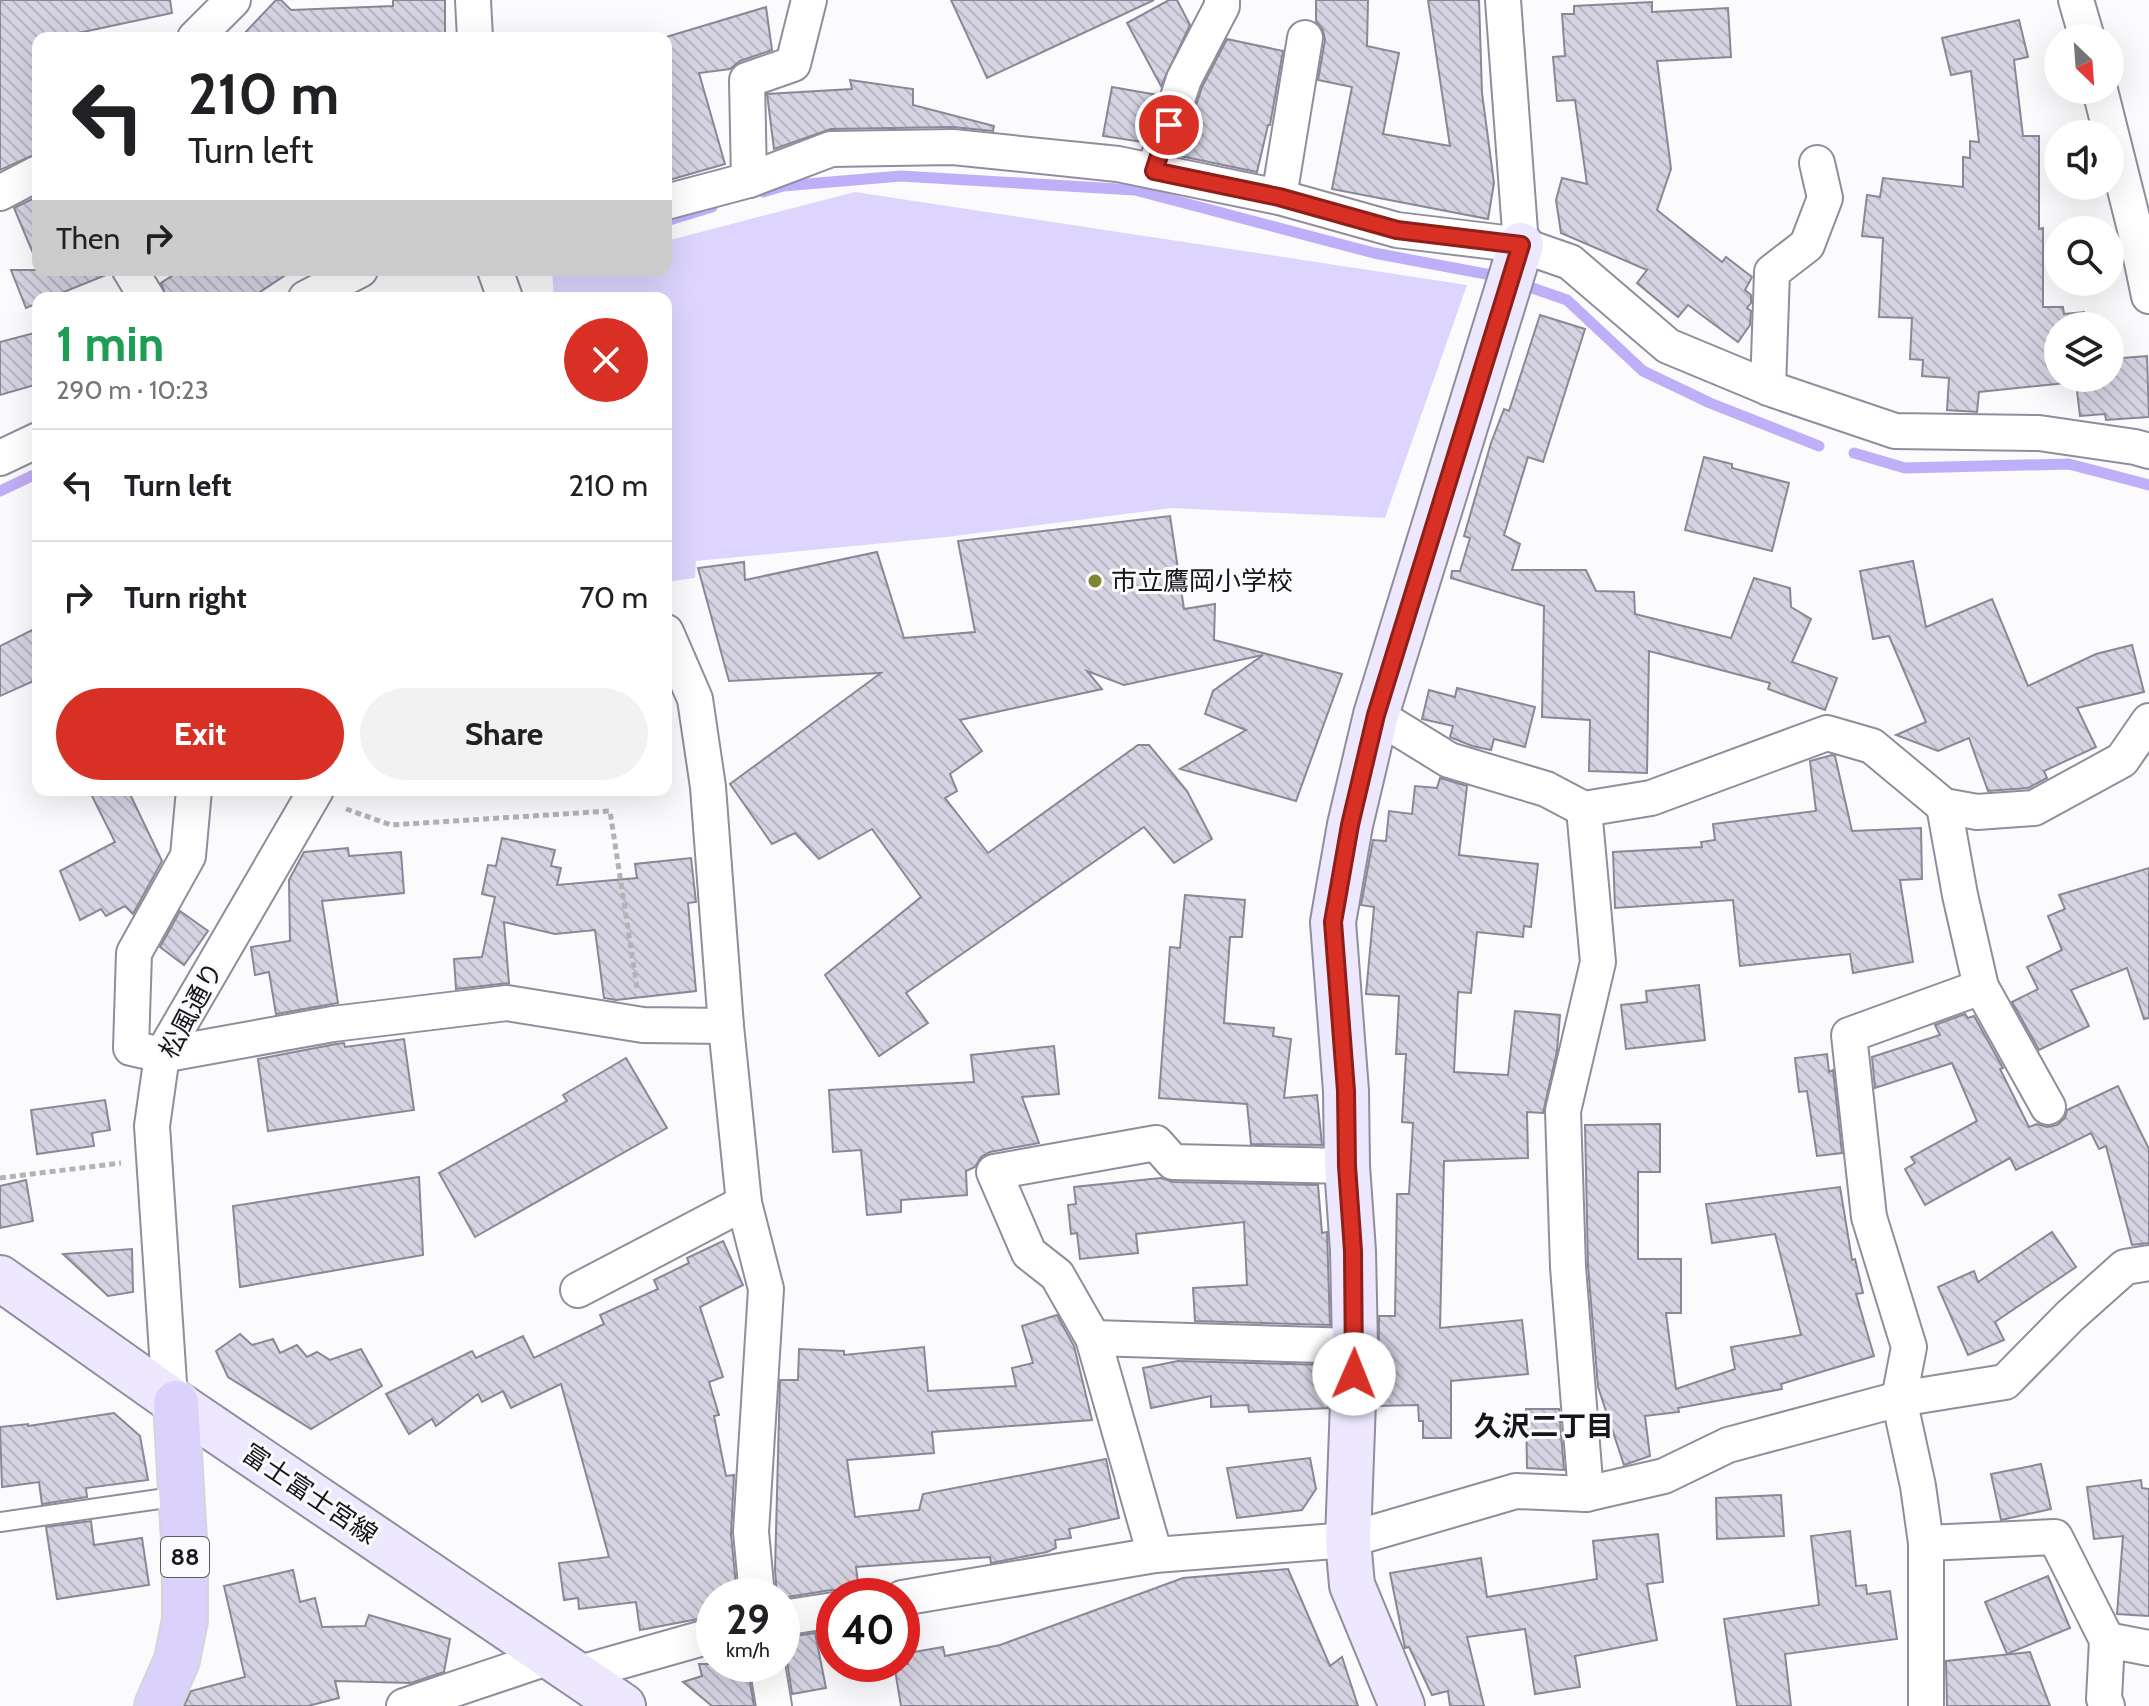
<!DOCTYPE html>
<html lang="en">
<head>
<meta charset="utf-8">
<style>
	:root { --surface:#fff; --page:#f2f2f2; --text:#202124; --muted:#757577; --line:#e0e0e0; --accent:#d93025 }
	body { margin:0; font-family:Cabin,"Noto Sans JP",sans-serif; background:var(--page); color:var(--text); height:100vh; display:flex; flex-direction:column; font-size:30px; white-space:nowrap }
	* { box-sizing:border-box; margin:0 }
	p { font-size:26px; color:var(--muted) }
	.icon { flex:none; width:44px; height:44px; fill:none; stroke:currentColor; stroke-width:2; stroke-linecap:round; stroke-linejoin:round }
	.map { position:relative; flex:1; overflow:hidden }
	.details { position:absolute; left:32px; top:292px; width:640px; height:504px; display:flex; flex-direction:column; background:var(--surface); border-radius:16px; box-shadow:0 8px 32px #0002 }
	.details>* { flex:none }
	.hud { position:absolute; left:32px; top:32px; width:640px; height:244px; border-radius:16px; box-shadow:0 8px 32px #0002; background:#fff; color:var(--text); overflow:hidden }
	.needle { width:52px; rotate:155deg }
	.controls { position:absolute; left:2044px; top:24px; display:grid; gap:16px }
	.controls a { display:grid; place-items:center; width:80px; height:80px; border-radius:50%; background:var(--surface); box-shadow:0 8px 32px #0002; font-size:40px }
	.speed { position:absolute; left:696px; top:1578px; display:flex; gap:16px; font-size:40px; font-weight:700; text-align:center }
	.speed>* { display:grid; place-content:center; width:104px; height:104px; border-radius:50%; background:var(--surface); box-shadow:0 8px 32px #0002; line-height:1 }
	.speed small { font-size:20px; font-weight:400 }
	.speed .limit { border:12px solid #d22; background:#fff; color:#111 }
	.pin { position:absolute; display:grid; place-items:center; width:68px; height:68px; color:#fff; margin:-34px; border:4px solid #fff; border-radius:50%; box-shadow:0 2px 8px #0007 }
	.me { position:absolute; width:88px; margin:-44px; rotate:1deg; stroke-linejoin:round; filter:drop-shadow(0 0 6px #0008) }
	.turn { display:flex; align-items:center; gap:28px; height:168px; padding:0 24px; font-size:36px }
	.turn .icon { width:104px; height:104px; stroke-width:2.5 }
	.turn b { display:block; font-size:56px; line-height:68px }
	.then { display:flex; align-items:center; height:76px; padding:0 24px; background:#0003; gap:16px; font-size:30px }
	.round { display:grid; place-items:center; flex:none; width:84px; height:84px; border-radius:42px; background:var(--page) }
	.summary { display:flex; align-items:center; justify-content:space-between; height:136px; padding:0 24px }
	h1 { font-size:48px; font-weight:700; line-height:60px; color:#1e9e55 }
	.primary-button { display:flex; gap:16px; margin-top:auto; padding:16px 24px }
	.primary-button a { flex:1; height:92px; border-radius:48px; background:var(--accent); color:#fff; font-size:32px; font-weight:700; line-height:92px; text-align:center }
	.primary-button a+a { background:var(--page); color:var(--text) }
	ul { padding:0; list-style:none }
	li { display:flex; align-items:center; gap:24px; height:112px; padding:0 24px; border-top:2px solid var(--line) }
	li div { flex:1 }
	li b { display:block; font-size:30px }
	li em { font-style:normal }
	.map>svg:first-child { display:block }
	.green { fill:#ddd5fe }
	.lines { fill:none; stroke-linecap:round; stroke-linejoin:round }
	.stream { stroke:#bfaef8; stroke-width:11 }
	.building { fill:url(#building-back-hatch); stroke:#8a8796; stroke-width:2 }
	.lane-casing { stroke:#908d9d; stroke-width:22 }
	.street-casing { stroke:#908d9d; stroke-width:38 }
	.secondary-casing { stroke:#908d9d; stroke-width:48 }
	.primary-casing { stroke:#d5d5d6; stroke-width:48 }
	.path { stroke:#b3b3b7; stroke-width:5; stroke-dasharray:6 4; stroke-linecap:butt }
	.lane { stroke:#fff; stroke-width:18 }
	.street { stroke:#fff; stroke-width:34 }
	.secondary { stroke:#ede8fe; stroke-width:44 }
	.primary { stroke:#dbd1fd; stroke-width:44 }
	.route-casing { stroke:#8d1f18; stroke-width:20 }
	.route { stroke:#d93025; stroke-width:14 }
	.poi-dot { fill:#7e8632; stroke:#fbfbfe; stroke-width:3 }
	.labels { text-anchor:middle; stroke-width:6; stroke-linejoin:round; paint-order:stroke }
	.shield { fill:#fbfbfe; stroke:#5b5a5e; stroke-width:2 }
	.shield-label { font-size:24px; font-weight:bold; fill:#16151a }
	.poi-label { font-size:26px; fill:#16151a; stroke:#fbfbfe; text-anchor:start }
	.street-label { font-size:26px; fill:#16151a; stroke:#fbfbfe }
	.neighbourhood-label { font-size:28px; font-weight:bold; fill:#16151a; stroke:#fbfbfe }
</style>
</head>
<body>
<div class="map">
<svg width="2149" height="1706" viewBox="0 0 2149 1706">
	<defs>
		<pattern id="building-back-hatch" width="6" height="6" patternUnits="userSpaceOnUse" patternTransform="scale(2)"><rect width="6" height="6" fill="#d6d3e3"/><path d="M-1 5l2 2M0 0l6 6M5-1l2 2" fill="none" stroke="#b7b4c2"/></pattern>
	</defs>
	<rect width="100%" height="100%" fill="#fbfbfe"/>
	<path class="green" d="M855 192 1467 285 1385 518 1172 508 947 537 696 561 695 578 666 582V298H554L552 270H666V241Z"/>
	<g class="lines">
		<g class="stream">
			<path d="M763 192 783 186 901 176 1135 190 1374 253 1502 277"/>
			<path d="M666 221 712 207"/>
			<path d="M1518 283 1567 300 1643 371 1710 403 1819 446"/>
			<path d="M1854 453 1905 468 2069 464 2149 485"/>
			<path d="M0 491 38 473"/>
		</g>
	</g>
	<g class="building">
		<path d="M0 0H170L172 13 55 38H38V153L0 170Z"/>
		<path d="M276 0H281L291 10 393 6V0H445V35L240 38Z"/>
		<path d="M951 0H1154L987 78Z"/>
		<path d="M1169 0H1177L1190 25 1161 86 1127 23Z"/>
		<path d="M1316 0H1368L1367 46 1399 53 1383 134 1450 146 1428 0H1479L1482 93 1494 183 1488 219 1332 189 1352 87 1318 80 1325 40 1323 30 1316 21Z"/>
		<path d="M1652 2V12L1728 8 1731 57 1657 61 1671 169 1657 210 1722 262 1726 257 1752 277 1745 290 1751 295V303L1747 308 1751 311 1750 325 1738 342 1688 305 1678 317 1637 283 1647 270 1561 233 1556 200 1562 178 1587 184 1575 100 1557 101 1553 57 1565 56 1562 14H1574V6Z"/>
		<path d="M766 7 772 50 740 61 730 69 699 73 725 164 666 181V37Z"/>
		<path d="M2019 20 2028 57 2014 60 2023 136H2039V229L2043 228V307H2063L2064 314 2084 312 2085 326H2058V378H2110V359L2147 356 2149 417 2106 420 2105 414 2080 416 2076 382 1979 392 1977 412 1947 410 1949 378 1922 376 1923 360 1910 359 1912 318 1879 317 1883 238 1862 236 1867 195 1880 197 1883 178 1963 187V157L1970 158V141L1979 142 1971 71 1951 75 1942 38Z"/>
		<path d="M1227 39 1283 51 1270 125H1268L1257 172 1180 156 1202 87Z"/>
		<path d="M850 80 913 89V105L994 126 993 131 953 127 831 129 774 149 767 94 852 89Z"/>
		<path d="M1112 87 1158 95 1142 142 1103 136Z"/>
		<path d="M38 196V265L14 208Z"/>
		<path d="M11 270H110L111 273 49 298H38V303L26 308Z"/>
		<path d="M181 270H293L251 298H167L161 283Z"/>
		<path d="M1540 315 1585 329 1543 462 1528 457 1504 535 1520 544 1512 570H1586L1596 591 1634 592 1635 614 1731 638 1754 578 1790 588 1791 607 1811 619 1792 662 1837 678 1825 710 1768 689 1770 683 1649 651 1647 773 1589 771 1590 720 1542 717 1544 606 1451 578 1452 571H1460L1470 538 1464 536 1491 443 1504 409 1509 411Z"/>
		<path d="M38 332V384L0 395V342Z"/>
		<path d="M1704 457 1732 464V468L1789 483 1772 551 1685 530Z"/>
		<path d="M1170 516 1184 609 1215 604 1214 640 1342 674 1296 801 1180 769 1246 730 1205 714 1213 691 1263 655 1124 685 1087 671 1102 689 960 720 982 751 950 774 957 791 945 798 988 853 1138 745H1149L1187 791 1212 839 1174 863 1144 827 906 993 928 1023 879 1056 825 975 921 897 872 829 819 859 795 833 772 844 730 784 881 673 729 681 698 568 744 562 745 580 877 552 904 638 975 632 958 541Z"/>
		<path d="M1913 561 1926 627 1992 599 2028 686 2096 654 2132 645 2144 692 2077 708 2096 747 2044 771 2047 778 2028 788 1988 791 1969 738 1938 751 1896 735 1926 722 1889 636 1873 639 1860 571Z"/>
		<path d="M38 627V679L0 696V646Z"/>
		<path d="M1457 688 1535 707 1525 747 1494 739 1491 750 1472 746 1450 737 1453 726 1422 719 1429 690 1455 697Z"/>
		<path d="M1832 755 1835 756 1852 831 1921 828 1922 879 1900 880 1913 962 1853 973 1850 954 1740 966 1733 900 1615 908 1613 852 1702 847 1701 842 1715 840 1713 824 1816 811 1810 761Z"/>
		<path d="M1440 778 1467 786 1459 855 1538 864 1531 927 1524 926 1523 937 1477 932 1471 993 1458 992 1454 1072 1508 1075 1515 1011 1560 1015 1557 1051 1543 1113 1527 1112 1528 1158 1444 1161 1440 1328 1522 1320 1528 1374 1451 1381V1438H1423V1421H1419L1418 1405 1378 1406 1379 1316H1395L1397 1194H1409L1413 1123 1402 1122 1406 1054H1396L1399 996 1366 994 1374 907 1361 905 1373 840 1386 841 1389 811 1412 814 1415 786 1437 788Z"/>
		<path d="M89 790H128L162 861 133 914 125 906 106 916 101 909 80 920 60 871 115 842Z"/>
		<path d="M502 838 555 850 551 866 561 868 557 885 637 878 635 864 691 858 696 902 688 903 696 991 616 1000 604 998 595 930 555 934 504 922 509 983 456 989 454 959 482 957 495 897 482 894 488 865 496 866Z"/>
		<path d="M348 848 349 856 401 852 404 893 322 901 338 1003 276 1014 269 972 255 975 251 947 290 941 289 880 304 852Z"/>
		<path d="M2149 868V1018L2144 1019 2127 968 2071 990 2089 1026 2039 1050 2012 1002 2038 989 2027 967 2062 950 2048 916 2065 909 2059 895Z"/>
		<path d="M1185 895 1245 900 1242 937H1230L1224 1023 1274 1028 1273 1036 1291 1039 1284 1098 1317 1095 1322 1145 1251 1144 1247 1104 1159 1098 1170 947 1180 948Z"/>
		<path d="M180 911 208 931 184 965 160 947Z"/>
		<path d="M1699 985 1705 1040 1626 1049 1621 1005 1647 1002 1646 991Z"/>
		<path d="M1965 1014 1968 1018 1974 1016 2003 1068 2000 1069 2029 1127 2037 1124 2047 1127 2057 1125 2065 1118 2067 1110 2118 1086 2149 1149V1243L2132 1245 2106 1146 2099 1149 2091 1133 2016 1170 2010 1158 1925 1205 1905 1169 1915 1163 1911 1157 1977 1121 1952 1063 1875 1088 1872 1057 1940 1035 1935 1025Z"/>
		<path d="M404 1039 414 1110 268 1131 258 1059 336 1044 344 1043 345 1047Z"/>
		<path d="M1054 1046 1059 1094 1022 1097 1039 1143 990 1152 981 1157 975 1167 966 1171 967 1195 901 1200V1212L867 1215 861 1150 833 1152 829 1090 974 1082 971 1055Z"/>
		<path d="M1827 1054 1829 1072 1833 1070 1842 1153 1817 1156 1807 1091 1799 1092 1795 1058Z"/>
		<path d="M626 1058 667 1128 475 1237 439 1173 567 1101 563 1095Z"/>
		<path d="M105 1100 110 1130 92 1133 94 1146 37 1154 31 1110Z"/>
		<path d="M1660 1124V1172H1638V1259H1681V1313H1666L1676 1389 1735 1369 1731 1347 1801 1335 1775 1234 1712 1243 1706 1204 1840 1187 1852 1260 1855 1259 1863 1293 1856 1294 1874 1356 1781 1384 1782 1389 1678 1408 1679 1412 1645 1416 1650 1456 1624 1465 1598 1387 1588 1266 1585 1125Z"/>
		<path d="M419 1177 423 1255 240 1287 233 1206Z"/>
		<path d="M1161 1178 1173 1182 1318 1185 1322 1233 1327 1232 1330 1325 1195 1321 1193 1288 1247 1285 1244 1222 1136 1234 1138 1253 1080 1259 1077 1233 1071 1234 1068 1205 1076 1204 1074 1187Z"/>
		<path d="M26 1180 33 1221 0 1228V1186Z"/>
		<path d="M2052 1232 2076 1267 1995 1322 2004 1340 1968 1355 1938 1287 1974 1271 1978 1282Z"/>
		<path d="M723 1241 743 1285 700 1307 723 1377 709 1382 719 1415 714 1416 726 1476 734 1475 731 1534 737 1596H714V1616L640 1630 636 1602 579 1609 578 1598 564 1600 559 1563 609 1557 561 1384 511 1408 503 1391 482 1402 478 1394 436 1426 432 1419 409 1434 386 1394 472 1351 476 1358 523 1336 534 1358 604 1324 600 1315 658 1289 654 1280 689 1263 687 1258Z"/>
		<path d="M132 1249 133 1292 108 1296 63 1254Z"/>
		<path d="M1057 1315 1074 1346 1092 1420 932 1432 934 1453 847 1460 855 1517 919 1510 923 1494 1106 1459 1119 1518 1069 1529 1071 1538 1055 1540 1056 1548 1047 1552 991 1563 990 1557 856 1567 859 1590H831L782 1598 777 1596 775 1570 780 1380H798L799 1349 844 1351V1355L924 1347 928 1391 1016 1386 1012 1368 1033 1363 1022 1326Z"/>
		<path d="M240 1334 252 1345 273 1339 280 1353 297 1345 307 1357 317 1352 330 1360 361 1349 382 1386 311 1429 228 1377 216 1351Z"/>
		<path d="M1178 1361 1329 1365 1328 1408 1249 1412 1248 1405 1211 1407V1396L1151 1408 1143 1368Z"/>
		<path d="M1526 1409H1559L1564 1470 1527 1468Z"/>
		<path d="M114 1413 140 1436 148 1480 86 1488 87 1497 42 1504 39 1482 2 1487 0 1427 28 1424V1426Z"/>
		<path d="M1310 1458 1316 1489 1302 1510 1237 1518 1227 1468Z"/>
		<path d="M2041 1464 2051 1509 2001 1520 1991 1474Z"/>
		<path d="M2141 1480 2142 1488 2149 1489V1616L2117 1614 2123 1536 2094 1539 2087 1487Z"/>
		<path d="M1781 1495 1784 1536 1717 1539 1716 1498Z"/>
		<path d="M91 1521 94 1545 142 1538 149 1585 57 1599 46 1527Z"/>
		<path d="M1850 1531 1856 1586 1866 1585 1867 1594 1890 1591 1897 1639 1785 1654 1791 1706H1737L1724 1619 1819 1605 1811 1536Z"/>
		<path d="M1658 1534 1663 1582 1647 1584 1657 1640 1575 1656 1580 1687 1535 1694 1525 1629 1467 1637 1484 1706H1450L1448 1691 1432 1695 1409 1647 1405 1648 1390 1573 1481 1558 1487 1597 1597 1579 1593 1541Z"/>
		<path d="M1288 1569 1330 1666 1342 1657 1358 1706H901L894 1664H908V1653L943 1647 945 1656 1000 1645 1183 1578Z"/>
		<path d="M293 1570 300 1602 315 1598 322 1627 365 1626 369 1615 450 1639 444 1672 411 1683 335 1681 339 1698 308 1706H184L191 1691 245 1677 224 1586Z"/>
		<path d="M2048 1576 2070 1628 2007 1654 1985 1602Z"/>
		<path d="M815 1633 826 1688 792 1694 787 1661 782 1651V1638Z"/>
		<path d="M2030 1652 2050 1706H1947L1946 1661Z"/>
		<path d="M699 1664H747L754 1706H712L683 1682 702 1676Z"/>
	</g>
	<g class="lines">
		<g class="lane-casing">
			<path id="lane" d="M0 1522 180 1496"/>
		</g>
		<g class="street-casing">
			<g id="street">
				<path d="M473 0 475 38"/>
				<path d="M1503 0 1521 245"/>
				<path d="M2076 0 2087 38"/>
				<path d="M195 38 233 0"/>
				<path d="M2100 90 2135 229 2149 296"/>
				<path d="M1154 171 1184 79 1222 6V0"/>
				<path d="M749 180 747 80 793 64 809 0"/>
				<path d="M0 193 38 173"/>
				<path d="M1279 197 1305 38"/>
				<path d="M666 202 749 180 831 149 953 147 1118 164 1279 197 1397 230 1521 245 1570 262 1668 346 1774 390 1895 431 2039 433 2135 447 2149 451"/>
				<path d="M130 270 147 298"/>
				<path d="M495 270 505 298"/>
				<path d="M306 298 360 270"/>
				<path d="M1768 388 1772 272 1807 245 1825 198 1817 163"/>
				<path d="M0 458 38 440"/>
				<path d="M666 632 695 699 708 787 726 1026 744 1203 766 1289 751 1532 757 1596"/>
				<path d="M1376 715 1449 760 1546 789 1584 809 1651 798 1827 733 1872 746 1944 806 1977 812 2034 808 2122 760 2149 721"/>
				<path d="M194 790 188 856 134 953 131 1048 162 1055 333 1024 507 1003 643 1025 726 1026"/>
				<path d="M1944 806 1960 895 1981 987 2048 1107"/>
				<path d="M1584 809 1598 962 1563 1111 1568 1267 1586 1494"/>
				<path d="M578 1290 744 1203"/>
				<path d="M1093 1338 1355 1346"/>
				<path d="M170 1398 152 1126 162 1055 316 790"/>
				<path d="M1926 1543 2055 1537 2107 1640 2104 1699 2107 1706"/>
				<path d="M1155 1555 1093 1338 1057 1275 1029 1253 994 1172 1156 1143 1173 1162 1347 1166"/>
				<path d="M902 1598 1155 1555 1348 1540 1516 1491 1586 1494 1664 1476 1728 1445 1899 1399 2005 1382 2070 1316 2125 1267 2149 1263"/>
				<path d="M782 1618 834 1610"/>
				<path d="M2107 1640 2149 1648"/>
				<path d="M767 1664 774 1706"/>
				<path d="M576 1674 714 1635"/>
				<path d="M404 1706 550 1657"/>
				<path d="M1926 1706V1543L1918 1486 1899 1399 1909 1347 1869 1217 1849 1035 1981 987"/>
			</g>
		</g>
		<g class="secondary-casing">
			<g id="secondary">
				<path d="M0 1278 176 1403 623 1706"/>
				<path d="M1402 1706 1352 1585 1348 1540 1355 1346 1353 1251 1347 1166 1346 1091 1333 922 1350 825 1376 715 1521 245"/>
			</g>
		</g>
		<g class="primary-casing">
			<path id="primary" d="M157 1706 177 1660 185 1620V1557L176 1403"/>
		</g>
		<g class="path">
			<path d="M346 809 391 825 610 811 637 988"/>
			<path d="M0 1178 121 1163"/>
		</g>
		<use href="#lane" class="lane"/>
		<use href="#street" class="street"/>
		<use href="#secondary" class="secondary"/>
		<use href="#primary" class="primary"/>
	</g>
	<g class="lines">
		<g class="route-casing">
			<path id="route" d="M1169 125 1154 171 1279 197 1397 230 1521 245 1376 715 1350 825 1333 922 1346 1091 1347 1166 1353 1251 1354 1374"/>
		</g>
		<use href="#route" class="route"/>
	</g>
	<circle class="poi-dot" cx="1095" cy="581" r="8"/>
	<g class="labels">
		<rect class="shield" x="161" y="1537" width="48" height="40" rx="6"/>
		<g class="shield-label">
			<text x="185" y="1565">88</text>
		</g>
		<g class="poi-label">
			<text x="1111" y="590">市立鷹岡小学校</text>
		</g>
		<g class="street-label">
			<text transform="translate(191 1010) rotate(-62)" y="9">松風通り</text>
			<text transform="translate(310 1494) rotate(34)" y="9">富士富士宮線</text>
		</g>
		<g class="neighbourhood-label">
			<text x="1544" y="1436">久沢二丁目</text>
		</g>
	</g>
</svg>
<div class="controls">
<a><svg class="needle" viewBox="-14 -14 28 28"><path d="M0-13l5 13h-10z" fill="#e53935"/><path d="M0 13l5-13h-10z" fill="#757577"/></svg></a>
<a><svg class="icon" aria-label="sound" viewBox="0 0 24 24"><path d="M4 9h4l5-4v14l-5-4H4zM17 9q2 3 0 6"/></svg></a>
<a><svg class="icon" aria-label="search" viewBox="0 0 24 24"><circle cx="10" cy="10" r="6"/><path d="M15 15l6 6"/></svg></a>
<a><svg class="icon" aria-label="layers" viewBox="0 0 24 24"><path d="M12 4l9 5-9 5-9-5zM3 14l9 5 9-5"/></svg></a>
</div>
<div class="speed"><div>29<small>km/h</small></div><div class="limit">40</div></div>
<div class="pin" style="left:1169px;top:125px;background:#d93025"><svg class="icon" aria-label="arrive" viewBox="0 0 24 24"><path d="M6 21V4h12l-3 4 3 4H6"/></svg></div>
<svg class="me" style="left:1354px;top:1374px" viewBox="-20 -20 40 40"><circle r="19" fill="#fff"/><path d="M0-13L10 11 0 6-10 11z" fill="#d93025"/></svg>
<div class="hud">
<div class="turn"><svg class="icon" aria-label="left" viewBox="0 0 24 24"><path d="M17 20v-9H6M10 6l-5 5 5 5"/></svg><div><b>210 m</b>Turn left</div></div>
<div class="then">Then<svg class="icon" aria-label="right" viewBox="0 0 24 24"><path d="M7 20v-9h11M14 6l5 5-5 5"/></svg></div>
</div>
<section class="details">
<div class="summary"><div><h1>1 min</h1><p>290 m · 10:23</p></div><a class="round" style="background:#d93025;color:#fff"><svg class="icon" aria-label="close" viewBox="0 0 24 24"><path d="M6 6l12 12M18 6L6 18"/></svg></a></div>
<ul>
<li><svg class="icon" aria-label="left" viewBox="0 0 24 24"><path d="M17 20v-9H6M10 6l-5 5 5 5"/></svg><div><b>Turn left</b></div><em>210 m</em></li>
<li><svg class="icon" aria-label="right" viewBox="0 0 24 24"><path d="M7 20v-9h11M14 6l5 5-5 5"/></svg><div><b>Turn right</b></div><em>70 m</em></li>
</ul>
<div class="primary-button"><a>Exit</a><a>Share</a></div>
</section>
</div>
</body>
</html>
